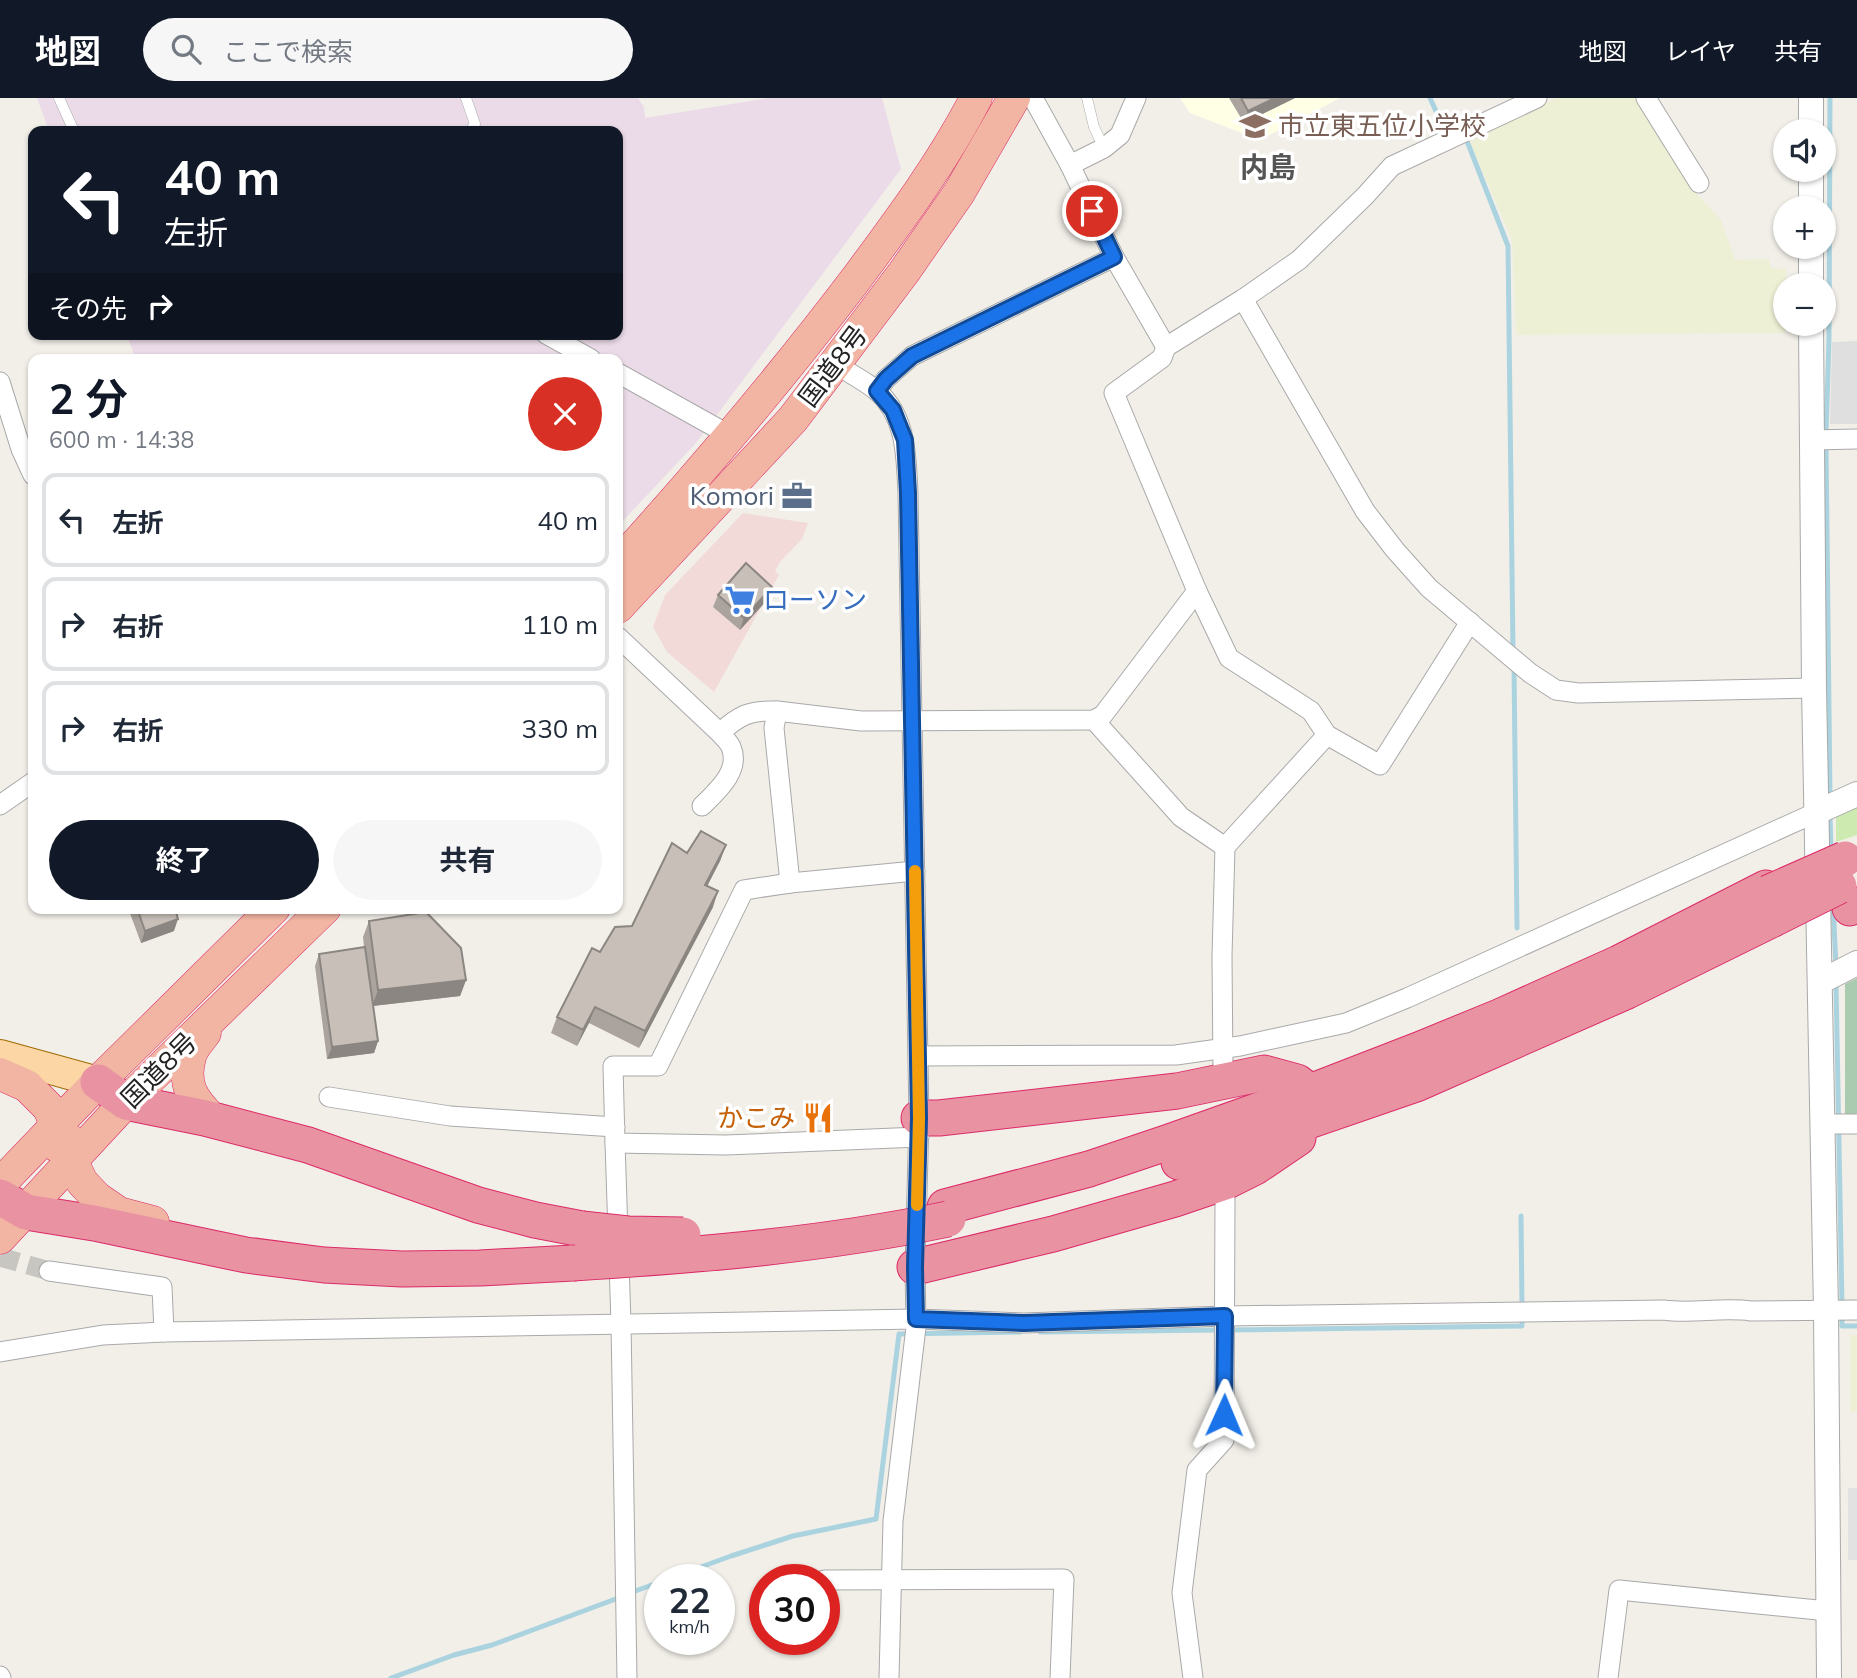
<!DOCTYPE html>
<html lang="ja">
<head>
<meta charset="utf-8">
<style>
	:root { --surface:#fff; --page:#f6f6f7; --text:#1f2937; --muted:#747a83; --line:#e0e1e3; --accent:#111827 }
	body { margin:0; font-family:Mulish,"Noto Sans JP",sans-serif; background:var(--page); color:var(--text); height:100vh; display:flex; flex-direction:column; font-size:26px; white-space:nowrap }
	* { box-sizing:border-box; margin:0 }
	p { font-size:23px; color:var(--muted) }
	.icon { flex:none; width:38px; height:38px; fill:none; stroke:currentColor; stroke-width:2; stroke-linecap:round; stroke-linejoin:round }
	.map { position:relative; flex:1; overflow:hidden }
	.drawer { position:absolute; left:28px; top:256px; width:595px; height:560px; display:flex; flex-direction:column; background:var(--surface); border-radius:14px; box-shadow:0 2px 5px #0004 }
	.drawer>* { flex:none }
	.top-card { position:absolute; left:28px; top:28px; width:595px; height:214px; border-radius:14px; box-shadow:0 2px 5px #0004; background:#111827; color:#fff; overflow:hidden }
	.buttons { position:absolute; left:1773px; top:21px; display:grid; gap:14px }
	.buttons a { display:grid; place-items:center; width:63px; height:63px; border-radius:50%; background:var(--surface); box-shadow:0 2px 5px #0004; font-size:35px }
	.speed { position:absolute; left:644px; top:1466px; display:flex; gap:14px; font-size:35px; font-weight:700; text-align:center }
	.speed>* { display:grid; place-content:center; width:91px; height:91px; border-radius:50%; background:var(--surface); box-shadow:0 2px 5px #0004; line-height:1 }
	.speed small { font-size:18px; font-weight:400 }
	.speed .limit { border:10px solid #d22; background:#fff; color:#111 }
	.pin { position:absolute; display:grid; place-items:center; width:60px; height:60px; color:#fff; margin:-30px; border:4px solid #fff; border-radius:50%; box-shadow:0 2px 7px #0007 }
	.me { position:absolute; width:77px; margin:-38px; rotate:1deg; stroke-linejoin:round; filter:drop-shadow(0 0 5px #0008) }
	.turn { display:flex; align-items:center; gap:24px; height:147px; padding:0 21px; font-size:32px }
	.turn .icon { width:91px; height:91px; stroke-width:2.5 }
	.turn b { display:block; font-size:49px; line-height:60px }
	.then { display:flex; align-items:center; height:66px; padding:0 21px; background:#0003; gap:14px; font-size:26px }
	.round { display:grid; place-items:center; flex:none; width:74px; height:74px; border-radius:37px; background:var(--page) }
	.headline { display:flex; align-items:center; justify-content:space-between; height:119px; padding:0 21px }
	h1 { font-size:42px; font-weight:700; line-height:52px; color:var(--accent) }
	.button { display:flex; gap:14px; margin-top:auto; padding:14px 21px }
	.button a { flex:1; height:80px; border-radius:42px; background:var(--accent); color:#fff; font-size:28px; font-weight:700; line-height:80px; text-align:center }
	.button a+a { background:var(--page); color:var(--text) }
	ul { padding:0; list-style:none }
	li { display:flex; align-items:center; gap:21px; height:94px; margin:0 14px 10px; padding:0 7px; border:4px solid var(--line); border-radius:14px }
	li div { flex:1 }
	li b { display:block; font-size:26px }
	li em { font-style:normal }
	header { display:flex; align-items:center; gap:42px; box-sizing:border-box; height:98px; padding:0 35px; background:var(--accent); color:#fff }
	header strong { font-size:33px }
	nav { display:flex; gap:38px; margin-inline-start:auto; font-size:24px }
	.search { width:490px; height:63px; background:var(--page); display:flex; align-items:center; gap:18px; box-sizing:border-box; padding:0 24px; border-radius:38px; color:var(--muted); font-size:26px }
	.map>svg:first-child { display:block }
	.residential { fill:#e0dfdf }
	.commercial { fill:#f2dad9 }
	.industrial { fill:#ebdbe8 }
	.education { fill:#ffffe5 }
	.farmland { fill:#eef0d5 }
	.grass { fill:#cdebb0 }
	.cemetery { fill:#aacbaf }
	.parking { fill:#e2e2e2 }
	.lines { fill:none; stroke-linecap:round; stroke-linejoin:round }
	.stream { stroke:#aad3df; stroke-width:5 }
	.minor-tunnel { stroke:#c8c6c1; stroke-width:19; stroke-dasharray:19 10; stroke-linecap:butt }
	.service-casing { stroke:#a9a9a9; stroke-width:11 }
	.minor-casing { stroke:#a9a9a9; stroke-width:21 }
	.tertiary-casing { stroke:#a9a9a9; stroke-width:26 }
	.primary-casing { stroke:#a06b00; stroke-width:32 }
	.trunk-casing { stroke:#dc2a67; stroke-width:33 }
	.motorway-casing { stroke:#dc2a67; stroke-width:37 }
	.service { stroke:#fff; stroke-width:10 }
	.minor { stroke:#fff; stroke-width:19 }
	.tertiary { stroke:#fff; stroke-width:24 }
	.primary { stroke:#fcd6a4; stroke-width:30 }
	.trunk { stroke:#f2b4a3; stroke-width:32 }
	.motorway { stroke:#e892a2; stroke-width:35 }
	.motorway-bridge-casing { stroke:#dc2a67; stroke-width:37; stroke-linecap:butt }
	.motorway-bridge { stroke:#e892a2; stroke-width:35 }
	.wall { fill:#aba49e }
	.shaded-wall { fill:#8b8681 }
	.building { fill:#c7bfb8; stroke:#8b8681; stroke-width:2 }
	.route-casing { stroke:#114b97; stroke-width:18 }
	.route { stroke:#1a73e8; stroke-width:12 }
	.slow { stroke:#f59e0b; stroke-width:12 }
	.labels { text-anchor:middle; stroke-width:7; stroke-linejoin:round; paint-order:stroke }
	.education-label { font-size:26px; fill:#785e54; stroke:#fff; text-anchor:start }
	.street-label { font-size:26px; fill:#222; stroke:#fff }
	.service-label { font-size:26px; fill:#4e5e75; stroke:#fff; text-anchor:end }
	.shop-label { font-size:26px; fill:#366cbe; stroke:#fff; text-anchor:start }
	.food-label { font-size:26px; fill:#c56008; stroke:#fff; text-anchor:end }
	.neighbourhood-label { font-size:28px; font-weight:bold; fill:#555; stroke:#fff }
</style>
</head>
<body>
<header>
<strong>地図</strong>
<div class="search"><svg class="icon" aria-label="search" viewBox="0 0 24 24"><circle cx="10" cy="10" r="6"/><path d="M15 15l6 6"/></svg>ここで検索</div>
<nav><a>地図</a><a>レイヤ</a><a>共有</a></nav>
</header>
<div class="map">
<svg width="1857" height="1580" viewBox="0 0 1857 1580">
	<rect width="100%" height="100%" fill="#f2efe9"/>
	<path class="residential" d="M1857 243V326H1830L1832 244Z"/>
	<path class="commercial" d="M743 415 808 425 802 441 780 464 775 473 779 477 714 594 667 554 653 529 665 497Z"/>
	<path class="industrial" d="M37 0H638L644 9 645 20 768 0H882L901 71 696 345 618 428V261H136L126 236H618V33H49Z"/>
	<path class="education" d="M1180 0H1340L1260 42 1190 15Z"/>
	<g class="farmland">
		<path d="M1557 0H1635L1693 92 1721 122 1735 162 1769 161 1771 170 1786 171 1785 235 1516 237 1512 142 1468 40Z"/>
		<rect x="1850" y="1237" width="7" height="77"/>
	</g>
	<path class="grass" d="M1857 702V737L1836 744V710Z"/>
	<path class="cemetery" d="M1857 880V1017L1845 1016V886Z"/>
	<rect class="parking" x="1848" y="1390" width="9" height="72"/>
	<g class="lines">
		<g class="stream">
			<path d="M1430 0 1444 31"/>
			<path d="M1467 43 1508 148 1513 553"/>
			<path d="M1826 336 1829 241 1830 0"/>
			<path d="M1826 346 1830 700"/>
			<path d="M1514 570 1517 830"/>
			<path d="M1830 717 1831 753"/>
			<path d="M1833 805 1836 868"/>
			<path d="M1836 885 1842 1208"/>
			<path d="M1521 1118 1522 1209"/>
			<path d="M1842 1217V1228H1857"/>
			<path d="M1229 1232 1522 1228V1219"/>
			<path d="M1040 1234 1220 1232"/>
			<path d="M665 1482 731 1458 793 1438 876 1421 899 1236 1020 1234"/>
			<path d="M630 1495 660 1484"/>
			<path d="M391 1580 454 1557 492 1547 621 1499"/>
		</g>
		<path class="minor-tunnel" d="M0 1159 49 1173"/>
		<g class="service-casing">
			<g id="service">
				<path d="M59 0 74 33"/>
				<path d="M466 0 475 26 470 33"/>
				<path d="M1087 0 1094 29 1104 50"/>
			</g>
		</g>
		<g class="minor-casing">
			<g id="minor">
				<path d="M1033 0 1070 67 1114 159 1166 249"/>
				<path d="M1646 0 1699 85"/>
				<path d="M1070 67 1104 50 1120 37 1136 0"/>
				<path d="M1243 201 1365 413 1395 452 1429 490 1530 575 1556 592 1578 595 1814 590"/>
				<path d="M546 236 591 261"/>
				<path d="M835 266C849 275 865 283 877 293 907 319 906 359 908 395L919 1020 915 1169 916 1229 893 1423 889 1580"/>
				<path d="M618 275 731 338"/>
				<path d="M0 284 21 351 33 377"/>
				<path d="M877 293 886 281 912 258 1114 159"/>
				<path d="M1811 342 1857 341"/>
				<path d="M1197 493 1229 560 1311 613 1327 637 1380 667 1470 524"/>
				<path d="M618 539 720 635C723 639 729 644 731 649 741 673 717 693 702 708"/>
				<path d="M1094 622 1181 719 1225 749 1222 858 1223 972"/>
				<path d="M720 635C739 617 750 612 777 613"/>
				<path d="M0 707 33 684"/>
				<path d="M1225 749 1327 637"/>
				<path d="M790 785 915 773"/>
				<path d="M918 958 1176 957 1240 948 1346 925 1407 900 1817 714"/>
				<path d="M329 999 450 1018 615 1029"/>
				<path d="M1822 1026H1857"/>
				<path d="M919 1039 726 1047 615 1045 613 968H658L744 792 790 785 774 630 777 613 861 623 1094 622 1103 617 1197 493 1114 295 1162 260 1166 249 1243 201 1299 162 1365 98 1392 68 1537 0"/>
				<path d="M615 1045 621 1225 627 1580"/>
				<path d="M49 1173 162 1189 164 1234"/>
				<path d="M0 1254 103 1237 164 1234 916 1221 1024 1225 1225 1218 1663 1212C1692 1216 1722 1209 1751 1213L1857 1212"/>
				<path d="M824 1482 1064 1481 1060 1580"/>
				<path d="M0 1578 1 1580"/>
				<path d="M1193 1580 1182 1495 1197 1372 1224 1342 1225 1100"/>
				<path d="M1608 1580 1619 1492 1828 1513"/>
			</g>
		</g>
		<g class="tertiary-casing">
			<g id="tertiary">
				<path d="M1811 0V33"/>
				<path d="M1811 72V110"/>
				<path d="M1811 149V187"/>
				<path d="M1811 226 1814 590 1826 1213 1829 1580"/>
				<path d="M1817 714 1857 696"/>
				<path d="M1820 884 1857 865"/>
			</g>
		</g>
		<g class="primary-casing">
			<path id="primary" d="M0 957 98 984"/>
		</g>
		<g class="trunk-casing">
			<g id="trunk">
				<path d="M618 466C701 374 781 280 856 181 899 123 943 64 976 0"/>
				<path d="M618 509 793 321 904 174 959 95 1014 0"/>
				<path d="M205 935C200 942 192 950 190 959 182 988 194 1003 213 1022"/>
				<path d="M0 976 27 988 49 1010 56 1028 57 1048"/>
				<path d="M71 1043 72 1063 82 1084 97 1100 119 1115 153 1124"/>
				<path d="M0 1086 98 984 274 810"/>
				<path d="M0 1140 126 1004 325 810"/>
			</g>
		</g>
		<g class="motorway-casing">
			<g id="motorway">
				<path d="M1850 810 1857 807"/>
				<path d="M98 984 126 1004 205 1020 308 1047 478 1107 535 1122 582 1131"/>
				<path d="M919 1020H939L1177 993 1264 975 1297 984 1310 994"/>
				<path d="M1179 1064 1250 1043 1416 986 1627 893 1771 822"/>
				<path d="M0 1099 26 1114 94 1125 246 1157 324 1167 402 1171 480 1170 573 1165"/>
				<path d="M945 1109 1089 1071 1169 1044 1310 994 1421 951 1499 919 1619 865 1766 790"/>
				<path d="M915 1169 1053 1136 1175 1101 1225 1084 1255 1069 1298 1040"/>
			</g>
		</g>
		<use href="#service" class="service"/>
		<use href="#minor" class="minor"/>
		<use href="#tertiary" class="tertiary"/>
		<use href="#primary" class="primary"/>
		<use href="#trunk" class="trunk"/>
		<use href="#motorway" class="motorway"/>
		<g class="motorway-bridge-casing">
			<g id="motorway-bridge">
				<path d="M1768 795 1845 761"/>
				<path d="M1771 822 1839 788"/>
				<path d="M582 1131 628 1136 683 1137"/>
				<path d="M573 1165C701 1157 823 1147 948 1121"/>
			</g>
		</g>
		<use href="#motorway-bridge" class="motorway-bridge"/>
	</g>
	<g class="wall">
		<path d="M1229 0H1295L1244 25Z"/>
		<path d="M718 497 768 501 740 532 713 509Z"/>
		<path d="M726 747 720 763 707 788 713 809 639 950 589 925 577 948 551 935 557 919 600 854 632 828 687 755Z"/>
		<path d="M128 810H175L174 833 141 845Z"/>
		<path d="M369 823 466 882 460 898 373 908 378 943 374 955 327 961 315 868 319 856 364 849 363 839Z"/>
	</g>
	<g class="shaded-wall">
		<path d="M1275 0H1295L1244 25 1248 13Z"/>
		<path d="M772 489 768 501 740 532 744 520Z"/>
		<path d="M726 747 720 763 699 804 705 787Z"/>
		<path d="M718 793 713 809 639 950 645 933Z"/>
		<path d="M178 821 174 833 141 845 145 833Z"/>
		<path d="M466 882 460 898 372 908 378 892Z"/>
		<path d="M595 909 589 925 577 948 583 932Z"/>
		<path d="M378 943 374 955 327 961 332 949Z"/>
	</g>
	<g class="building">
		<path d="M1241 0H1275L1248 13Z"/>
		<path d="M746 465 772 489 744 520 718 497Z"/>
		<path d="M701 733 726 747 705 787 718 793 645 933 595 909 583 932 557 919 592 850 600 854 615 829 632 828 672 745 687 755Z"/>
		<path d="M137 810H175L178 821 145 833Z"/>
		<path d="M426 814 461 850 466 882 378 892 369 823Z"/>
		<path d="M365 849 378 943 332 949 319 856Z"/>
	</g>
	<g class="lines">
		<g class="route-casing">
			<path id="route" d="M1092 113 1114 159 912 258 886 281 877 293 893 312 905 342 908 395 919 1020 915 1169 916 1221 1024 1225 1225 1218 1224 1317"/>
		</g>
		<use href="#route" class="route"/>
		<path class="slow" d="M915 773 919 1020 917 1107"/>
	</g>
	<defs>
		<g id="school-bare" transform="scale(2.415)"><path d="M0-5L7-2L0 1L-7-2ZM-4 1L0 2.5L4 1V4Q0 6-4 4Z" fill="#8d6e63" stroke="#fff" stroke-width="2.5" paint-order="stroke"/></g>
		<g id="office-bare" transform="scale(2.415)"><path d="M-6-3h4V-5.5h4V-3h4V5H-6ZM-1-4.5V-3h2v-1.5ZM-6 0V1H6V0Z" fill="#5c6f8a" stroke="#fff" stroke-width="2.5" paint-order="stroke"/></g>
		<g id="supermarket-bare" transform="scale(2.415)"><path d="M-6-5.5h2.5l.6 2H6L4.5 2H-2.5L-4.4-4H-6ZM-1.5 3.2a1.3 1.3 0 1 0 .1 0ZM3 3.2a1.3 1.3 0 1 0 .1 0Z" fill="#3f7fe0" stroke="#fff" stroke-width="2.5" paint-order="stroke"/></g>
		<g id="restaurant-bare" transform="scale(2.415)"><path d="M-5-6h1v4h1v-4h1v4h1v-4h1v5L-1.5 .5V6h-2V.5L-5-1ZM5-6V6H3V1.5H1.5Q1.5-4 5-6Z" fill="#e8710a" stroke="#fff" stroke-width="2.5" paint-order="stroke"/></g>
	</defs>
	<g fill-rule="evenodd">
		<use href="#school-bare" x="1255" y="28"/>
		<use href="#office-bare" x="797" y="398"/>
		<use href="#supermarket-bare" x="740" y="502"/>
		<use href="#restaurant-bare" x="818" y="1020"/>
	</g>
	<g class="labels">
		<g class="education-label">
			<text x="1278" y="37">市立東五位小学校</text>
		</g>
		<g class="street-label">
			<text transform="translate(833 268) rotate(-53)" y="9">国道8号</text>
			<text transform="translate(159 972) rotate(-45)" y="9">国道8号</text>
		</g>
		<g class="service-label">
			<text x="774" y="407">Komori</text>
		</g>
		<g class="shop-label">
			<text x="763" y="511">ローソン</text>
		</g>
		<g class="food-label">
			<text x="795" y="1029">かこみ</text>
		</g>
		<g class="neighbourhood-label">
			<text x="1268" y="79">内島</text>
		</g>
	</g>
</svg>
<div class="buttons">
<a><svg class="icon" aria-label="sound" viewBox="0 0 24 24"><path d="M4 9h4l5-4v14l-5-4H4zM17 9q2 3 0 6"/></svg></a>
<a>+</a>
<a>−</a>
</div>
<div class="speed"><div>22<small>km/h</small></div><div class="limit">30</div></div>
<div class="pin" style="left:1092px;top:113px;background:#d93025"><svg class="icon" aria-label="arrive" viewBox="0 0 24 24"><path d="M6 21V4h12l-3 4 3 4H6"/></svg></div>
<svg class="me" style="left:1224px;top:1317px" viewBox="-20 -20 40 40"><path d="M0-17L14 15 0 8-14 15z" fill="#1a73e8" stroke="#fff" stroke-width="4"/></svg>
<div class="top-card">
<div class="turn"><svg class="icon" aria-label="left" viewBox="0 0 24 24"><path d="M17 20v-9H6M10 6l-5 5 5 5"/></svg><div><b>40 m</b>左折</div></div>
<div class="then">その先<svg class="icon" aria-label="right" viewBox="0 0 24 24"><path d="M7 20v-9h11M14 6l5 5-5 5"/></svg></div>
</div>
<section class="drawer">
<div class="headline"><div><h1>2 分</h1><p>600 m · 14:38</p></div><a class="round" style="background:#d93025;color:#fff"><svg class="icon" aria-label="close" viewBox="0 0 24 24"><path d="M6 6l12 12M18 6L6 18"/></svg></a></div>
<ul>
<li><svg class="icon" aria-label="left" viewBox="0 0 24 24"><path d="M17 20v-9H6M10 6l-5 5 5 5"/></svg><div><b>左折</b></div><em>40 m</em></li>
<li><svg class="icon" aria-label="right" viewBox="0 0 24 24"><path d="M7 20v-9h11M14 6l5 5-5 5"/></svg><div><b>右折</b></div><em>110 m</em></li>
<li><svg class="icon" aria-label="right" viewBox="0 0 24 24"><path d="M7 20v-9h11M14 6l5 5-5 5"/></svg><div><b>右折</b></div><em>330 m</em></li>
</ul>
<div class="button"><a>終了</a><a>共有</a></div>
</section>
</div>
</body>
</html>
